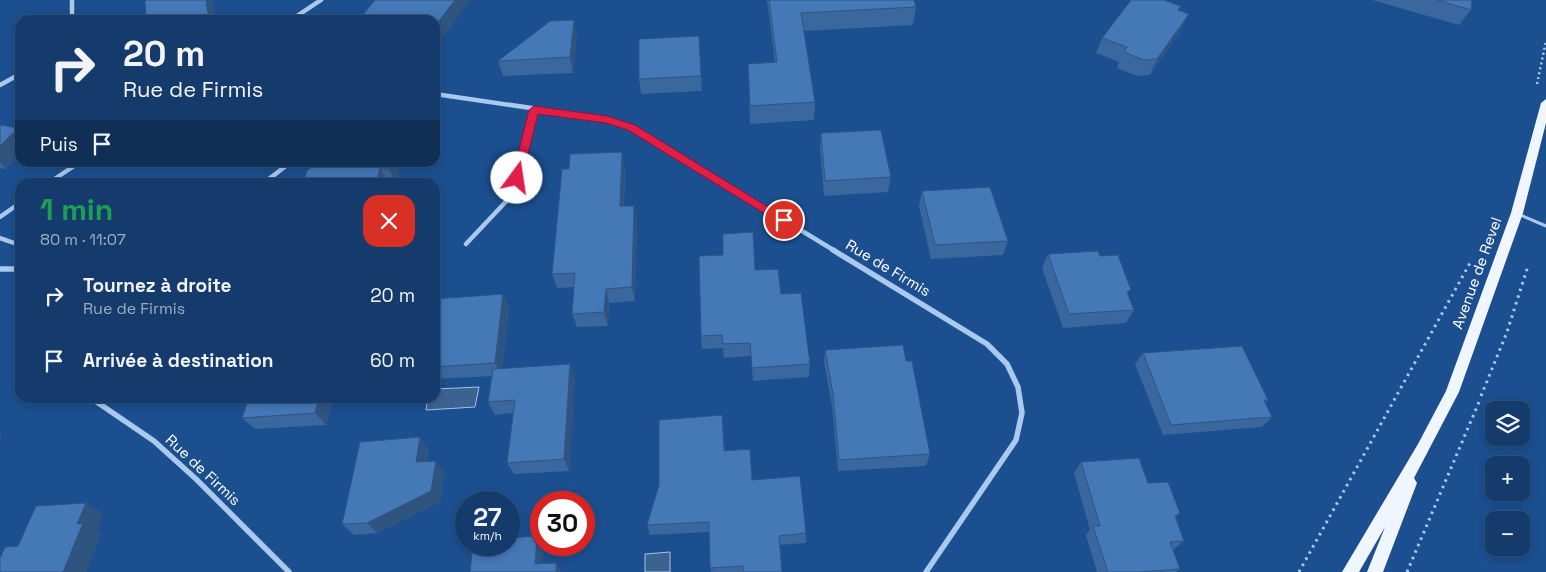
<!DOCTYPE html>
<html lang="fr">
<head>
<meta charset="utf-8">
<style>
	:root { --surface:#143b6b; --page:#214673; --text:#f1f3f6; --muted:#9dadc1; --line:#33557e }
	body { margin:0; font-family:"Space Grotesk",sans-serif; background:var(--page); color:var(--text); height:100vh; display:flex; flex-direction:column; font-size:19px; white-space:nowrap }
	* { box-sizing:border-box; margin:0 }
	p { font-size:16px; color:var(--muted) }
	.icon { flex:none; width:28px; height:28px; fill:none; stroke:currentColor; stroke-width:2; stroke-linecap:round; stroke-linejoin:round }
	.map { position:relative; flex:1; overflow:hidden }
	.panel { position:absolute; left:15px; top:178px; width:425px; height:225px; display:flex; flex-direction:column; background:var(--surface); border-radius:15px; box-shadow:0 2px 8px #0003,0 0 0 1px var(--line) }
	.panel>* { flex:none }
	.hud { position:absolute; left:15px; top:15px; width:425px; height:152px; border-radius:15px; box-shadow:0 2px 8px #0003,0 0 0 1px var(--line); background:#143b6b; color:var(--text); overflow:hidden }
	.fabs { position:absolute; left:1485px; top:401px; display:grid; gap:10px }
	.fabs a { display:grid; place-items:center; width:45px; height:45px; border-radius:10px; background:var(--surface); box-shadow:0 2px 8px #0003,0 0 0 1px var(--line); font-size:25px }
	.speed { position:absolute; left:455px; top:491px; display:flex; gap:10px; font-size:25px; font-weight:700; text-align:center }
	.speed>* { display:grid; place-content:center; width:65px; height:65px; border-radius:50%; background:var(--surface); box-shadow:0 2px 8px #0003,0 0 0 1px var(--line); line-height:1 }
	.speed small { font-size:12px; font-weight:400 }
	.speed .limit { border:8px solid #d22; background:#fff; color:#111 }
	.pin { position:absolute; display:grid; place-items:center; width:42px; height:42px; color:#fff; margin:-21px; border:2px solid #fff; border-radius:50%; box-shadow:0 1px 5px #0007 }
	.me { position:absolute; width:55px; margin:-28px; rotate:14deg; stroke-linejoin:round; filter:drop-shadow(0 0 4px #0008) }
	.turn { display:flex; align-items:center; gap:18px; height:105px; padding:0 25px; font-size:22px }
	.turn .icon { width:65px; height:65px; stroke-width:2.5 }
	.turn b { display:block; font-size:35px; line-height:42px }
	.then { display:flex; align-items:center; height:48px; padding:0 25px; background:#0003; gap:10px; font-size:19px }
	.round { display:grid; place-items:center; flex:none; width:52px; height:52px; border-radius:15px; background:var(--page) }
	.overview { display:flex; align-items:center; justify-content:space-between; height:85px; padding:0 25px }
	h1 { font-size:30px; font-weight:800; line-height:38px; color:#1e9e55 }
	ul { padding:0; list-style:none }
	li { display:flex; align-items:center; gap:15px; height:65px; padding:0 25px }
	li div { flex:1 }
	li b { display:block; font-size:19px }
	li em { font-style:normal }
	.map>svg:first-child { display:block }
	.water { fill:#3c6290; stroke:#9cc4f0 }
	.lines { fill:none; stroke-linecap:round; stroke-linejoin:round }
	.path-far1 { stroke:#a9c9ee; stroke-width:2.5; stroke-dasharray:2 3; stroke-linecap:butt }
	.path { stroke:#a9c9ee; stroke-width:3; stroke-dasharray:2.5 4.5; stroke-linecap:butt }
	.service { stroke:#a9c9ee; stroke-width:3 }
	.minor-far1 { stroke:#a9c9ee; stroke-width:4.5 }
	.minor { stroke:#a9c9ee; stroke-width:5.5 }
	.primary { fill:#f0f6ff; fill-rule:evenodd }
	.wall { fill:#3a679d }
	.shaded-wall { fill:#305480 }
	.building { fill:#4478b7; stroke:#305480 }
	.route { fill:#e11d48; stroke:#92132f }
	.labels { text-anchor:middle; stroke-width:5; stroke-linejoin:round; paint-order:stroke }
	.street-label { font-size:15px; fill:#fff; stroke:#1b4f8f }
</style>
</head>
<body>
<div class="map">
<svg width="1546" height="572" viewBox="0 0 1546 572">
	<rect width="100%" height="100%" fill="#1b4f8f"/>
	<g class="water">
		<path d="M479 387 475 407 426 410 428 398H435V389Z"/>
		<path d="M670 552V572H645V554Z"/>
	</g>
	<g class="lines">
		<path class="path-far1" d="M1537 84 1546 41"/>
		<g class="path">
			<path d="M1481 396 1507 332 1528 266"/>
			<path d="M1299 572 1470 263"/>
			<path d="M1407 572 1479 402"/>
		</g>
		<path class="service" d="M1518 214 1546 226"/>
		<g class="minor-far1">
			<path d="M72 0V20"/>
			<path d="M291 20 321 0"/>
			<path d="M0 85 20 74"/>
			<path d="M435 94 607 119 631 127 835 251"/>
			<path d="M50 182 80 162"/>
			<path d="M265 182 291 162"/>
			<path d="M0 217 20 203"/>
			<path d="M0 238 20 245"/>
			<path d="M466 244 513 194 534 110"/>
		</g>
		<g class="minor">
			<path d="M833 250 987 344 1007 364 1018 387 1022 413 1016 440 926 572"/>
			<path d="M0 269H20"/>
			<path d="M91 398 154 441 196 479 289 572"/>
		</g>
		<path class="primary" d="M1546 99V123L1523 213 1459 392 1414 478 1417 483 1383 572H1367L1385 527 1359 572H1342L1418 444 1446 391 1511 213 1541 103Z"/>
	</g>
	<g class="wall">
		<path d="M767 0H914L916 7 913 25 804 31 815 102 814 120 750 124 748 64 775 62Z"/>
		<path d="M1372 0H1472L1471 10 1459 25Z"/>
		<path d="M1179 10 1182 29 1150 75 1137 76 1117 68 1119 62 1096 53 1102 38Z"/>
		<path d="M577 35 573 73 503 76 498 61Z"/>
		<path d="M699 36 702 91 641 94 639 79Z"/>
		<path d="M0 125 6 169 0 168Z"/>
		<path d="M821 133 891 177 888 192 824 196 820 148Z"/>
		<path d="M401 162 396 182H303Z"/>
		<path d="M625 167 624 206 637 220 635 301 609 303 608 326 577 327 572 314 574 287 557 288 552 274Z"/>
		<path d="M922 191 1008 241 1003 255 931 259 919 206Z"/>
		<path d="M1048 254 1100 256 1128 295 1134 310 1126 323 1063 328 1042 268Z"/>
		<path d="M755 270 781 294 810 364 809 377 753 381 751 356 724 358 723 348 702 349 701 336Z"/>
		<path d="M435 299 509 307 502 369 570 364 575 377 569 471 514 474 507 463 513 413 495 415 488 402 492 376 435 379Z"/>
		<path d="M825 350 906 361 930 454 926 466 838 471 832 406 824 362Z"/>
		<path d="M1143 353 1268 400 1265 403 1272 417 1262 427 1163 435 1135 364Z"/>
		<path d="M249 398H337L336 402 331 404 326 425 255 429 242 418Z"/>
		<path d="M722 415 725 451 752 480 806 533V543L779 545 782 572H711L709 532 650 535 647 525Z"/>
		<path d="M428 449 427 461 444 472 440 502 377 533 354 535 342 524Z"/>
		<path d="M1081 462 1148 483 1180 513 1176 517 1184 541 1173 550 1180 569 1175 572H1097L1086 535 1090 530 1074 473Z"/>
	</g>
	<g class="shaded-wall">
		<path d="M206 0H212L213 2 216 20H209Z"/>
		<path d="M455 0H470L435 49V26Z"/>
		<path d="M1189 14 1182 29 1150 75 1157 59Z"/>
		<path d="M574 20 577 35 573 73 570 57Z"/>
		<path d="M18 128 20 130V156L6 169 0 163V146Z"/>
		<path d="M622 152 625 167 623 221 620 206Z"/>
		<path d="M390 162H401L396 182 388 168Z"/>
		<path d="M380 168 388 182H377Z"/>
		<path d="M634 206 637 220 635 301 632 287Z"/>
		<path d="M606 289 609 303 608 326 604 312Z"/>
		<path d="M503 294 509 307 501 375 495 363Z"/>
		<path d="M570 364 575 377 569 471 564 459Z"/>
		<path d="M319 398H337L336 402 331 404 326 425 315 413Z"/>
		<path d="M0 432 3 434 0 440Z"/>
		<path d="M420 437 428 449 425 474 416 462Z"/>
		<path d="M436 461 444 472 440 502 377 533 367 523Z"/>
		<path d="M86 503 104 513 97 531 101 534 86 572H63L77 524Z"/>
		<path d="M537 536 541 542V545L544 546 541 572 535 564Z"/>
		<path d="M556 563 562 572H556Z"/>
	</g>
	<g class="building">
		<path d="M145 0H206L209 20H146Z"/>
		<path d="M375 0H455L435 26V20H359Z"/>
		<path d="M769 0H914L916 7 801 13 815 102 750 106 748 64 777 62Z"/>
		<path d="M1131 0H1164L1181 6 1178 10 1189 14 1157 59 1144 60 1124 52 1127 47 1102 38Z"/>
		<path d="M1437 0H1472L1471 10Z"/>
		<path d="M574 20 570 57 498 61 550 21Z"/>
		<path d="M699 36 701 76 639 79V39Z"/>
		<path d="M0 125 18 128 0 146Z"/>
		<path d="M881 130 891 177 825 181 821 133Z"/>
		<path d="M622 152 620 206H634L632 287 606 289 604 312 572 314 575 273 552 274 562 169H569L570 154Z"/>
		<path d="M317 162H390L388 168H380L377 182H303L307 171Z"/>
		<path d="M990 187 1008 241 935 245 922 191Z"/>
		<path d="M753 232 755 270 778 269 781 294 801 293 810 364 752 368 750 343 723 344 722 335 701 336 699 256 723 255V234Z"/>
		<path d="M1098 251 1100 256 1118 255 1131 290 1127 292 1134 310 1069 314 1048 254Z"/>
		<path d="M503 294 495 363 435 367V299Z"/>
		<path d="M903 345 906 361H912L930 454 839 460 833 394 825 350Z"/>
		<path d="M1242 346 1268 400H1264L1272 417 1171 425 1143 353Z"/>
		<path d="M570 364 564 459 507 463 515 400 488 402 493 369Z"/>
		<path d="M249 398H319L315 413 242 418Z"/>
		<path d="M722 415 724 451 750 449 752 480 800 476 806 533 779 536 782 572H743V566L710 568 709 522 647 525 659 485V420Z"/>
		<path d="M420 437 416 462 436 461 431 491 367 523 342 524 360 442Z"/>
		<path d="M1139 458 1148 483 1168 482 1180 513 1175 516 1184 541 1170 542 1180 569 1139 572H1108L1093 526H1100L1081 462Z"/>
		<path d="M86 503 77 524 83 523 63 572H0V558L5 547 18 546 36 506Z"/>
		<path d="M537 536 535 564 556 563V572H470L473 545H509V538Z"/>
	</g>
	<path class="route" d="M534 106 607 116 635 125 789 220 788 223H780L628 130 606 123 538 114 522 178 517 181 513 180 512 178 529 110Z"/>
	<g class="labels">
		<g class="street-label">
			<text transform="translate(888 268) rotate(31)" y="5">Rue de Firmis</text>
			<text transform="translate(1477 273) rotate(-70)" y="5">Avenue de Revel</text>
			<text transform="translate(203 470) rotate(43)" y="5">Rue de Firmis</text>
		</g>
	</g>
</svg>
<div class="fabs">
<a><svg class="icon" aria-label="layers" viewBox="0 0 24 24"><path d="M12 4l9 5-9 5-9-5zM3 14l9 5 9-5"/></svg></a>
<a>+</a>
<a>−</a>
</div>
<div class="speed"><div>27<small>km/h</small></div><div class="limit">30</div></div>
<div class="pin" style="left:784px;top:220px;background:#d93025"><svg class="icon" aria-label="arrive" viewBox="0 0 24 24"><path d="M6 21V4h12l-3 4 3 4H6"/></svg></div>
<svg class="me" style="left:517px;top:178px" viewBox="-20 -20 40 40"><circle r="19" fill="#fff"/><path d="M0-13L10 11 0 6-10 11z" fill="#e11d48"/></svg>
<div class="hud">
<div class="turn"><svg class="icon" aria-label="right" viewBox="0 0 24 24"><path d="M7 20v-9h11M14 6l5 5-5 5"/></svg><div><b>20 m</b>Rue de Firmis</div></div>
<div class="then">Puis<svg class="icon" aria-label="arrive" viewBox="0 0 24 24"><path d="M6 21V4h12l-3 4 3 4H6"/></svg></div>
</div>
<section class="panel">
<div class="overview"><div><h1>1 min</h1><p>80 m · 11:07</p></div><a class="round" style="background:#d93025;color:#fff"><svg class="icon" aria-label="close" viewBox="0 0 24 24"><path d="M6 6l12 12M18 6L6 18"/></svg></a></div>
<ul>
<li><svg class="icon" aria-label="right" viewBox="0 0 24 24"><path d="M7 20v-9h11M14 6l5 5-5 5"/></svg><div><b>Tournez à droite</b><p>Rue de Firmis</p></div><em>20 m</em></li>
<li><svg class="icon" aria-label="arrive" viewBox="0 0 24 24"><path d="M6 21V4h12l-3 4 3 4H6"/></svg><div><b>Arrivée à destination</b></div><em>60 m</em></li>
</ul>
</section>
</div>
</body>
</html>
